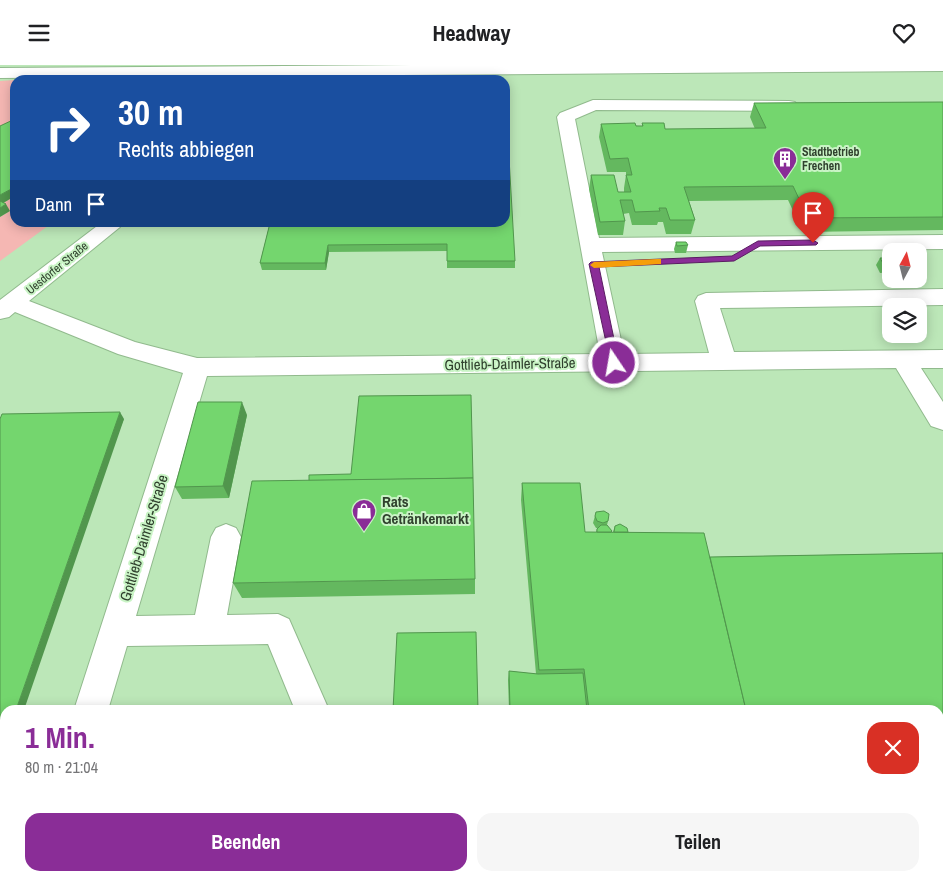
<!DOCTYPE html>
<html lang="de">
<head>
<meta charset="utf-8">
<style>
	:root { --surface:#fff; --page:#f6f6f6; --text:#202124; --muted:#757577; --accent:#8a2d97 }
	body { margin:0; font-family:"Archivo Narrow",sans-serif; background:var(--page); color:var(--text); height:100vh; display:flex; flex-direction:column; font-size:19px; white-space:nowrap }
	* { box-sizing:border-box; margin:0 }
	p { font-size:16px; color:var(--muted) }
	.icon { flex:none; width:28px; height:28px; fill:none; stroke:currentColor; stroke-width:2; stroke-linecap:round; stroke-linejoin:round }
	.map { position:relative; flex:1; overflow:hidden }
	.side { position:absolute; left:0px; top:640px; width:944px; height:176px; display:flex; flex-direction:column; background:var(--surface); border-radius:15px 15px 0 0; box-shadow:0 2px 12px #0003 }
	.side>* { flex:none }
	.top-card { position:absolute; left:10px; top:10px; width:500px; height:152px; border-radius:15px; box-shadow:0 2px 12px #0003; background:#1a4fa0; color:#fff; overflow:hidden }
	.needle { width:32px; rotate:7deg }
	.controls { position:absolute; left:882px; top:178px; display:grid; gap:10px }
	.controls a { display:grid; place-items:center; width:45px; height:45px; border-radius:10px; background:var(--surface); box-shadow:0 2px 12px #0003; font-size:25px }
	.pin { position:absolute; display:grid; place-items:center; width:42px; height:42px; color:#fff; margin:-51px -21px; border-radius:50% 50% 50% 0; rotate:-45deg; box-shadow:0 0 5px #0007 }
	.pin .icon { rotate:45deg }
	.me { position:absolute; width:55px; margin:-28px; rotate:348deg; stroke-linejoin:round; filter:drop-shadow(0 0 4px #0008) }
	.turn { display:flex; align-items:center; gap:18px; height:105px; padding:0 25px; font-size:22px }
	.turn .icon { width:65px; height:65px; stroke-width:2.5 }
	.turn b { display:block; font-size:35px; line-height:42px }
	.then { display:flex; align-items:center; height:48px; padding:0 25px; background:#0003; gap:10px; font-size:19px }
	.round { display:grid; place-items:center; flex:none; width:52px; height:52px; border-radius:15px; background:var(--page) }
	.head { display:flex; align-items:center; justify-content:space-between; height:85px; padding:0 25px }
	h1 { font-size:30px; font-weight:700; line-height:38px; color:var(--accent) }
	.cta { display:flex; gap:10px; margin-top:auto; padding:10px 25px }
	.cta a { flex:1; height:58px; border-radius:15px; background:var(--accent); color:#fff; font-size:20px; font-weight:700; line-height:58px; text-align:center }
	.cta a+a { background:var(--page); color:var(--text) }
	header { display:flex; justify-content:space-between; align-items:center; height:65px; padding:0 25px; background:var(--surface); font-size:22px; font-weight:700 }
	.map>svg:first-child { display:block }
	.green { fill:#f5b7b3 }
	.lines { fill:none; stroke-linecap:round; stroke-linejoin:round }
	.minor-casing { stroke:#91ba8d; stroke-width:2 }
	.minor { fill:#fff; fill-rule:evenodd }
	.wall { fill:#64b85f }
	.shaded-wall { fill:#51964d }
	.building { fill:#74d66e; stroke:#51964d }
	.route { fill:#8a2d97; stroke:#5a1d62 }
	.slow { fill:#f59e0b }
	.labels { text-anchor:middle; stroke-width:4; stroke-linejoin:round; paint-order:stroke }
	.far-poi-label { font-size:12px; font-weight:bold; fill:#30412e; stroke:#c9f4c5; text-anchor:start }
	.far-street-label { font-size:12px; fill:#30412e; stroke:#c9f4c5 }
	.street-label { font-size:15px; fill:#30412e; stroke:#c9f4c5 }
	.poi-label { font-size:15px; font-weight:bold; fill:#30412e; stroke:#c9f4c5; text-anchor:start }
</style>
</head>
<body>
<header><svg class="icon" aria-label="menu" viewBox="0 0 24 24"><path d="M4 6h16M4 12h16M4 18h16"/></svg>Headway<svg class="icon" aria-label="heart" viewBox="0 0 24 24"><path d="M12 20l-8-8c-3-5 5-10 8-4 3-6 11-1 8 4z"/></svg></header>
<div class="map">
<svg width="943" height="816" viewBox="0 0 943 816">
	<rect width="100%" height="100%" fill="#bce7b8"/>
	<g class="green">
		<path d="M15 15V63L0 70V16Z"/>
		<path d="M15 131V158H52L0 196V152L10 146 0 140Z"/>
	</g>
	<g class="lines">
		<g class="minor-casing">
			<g id="minor">
				<path d="M411 0H943V6L0 13V3Z"/>
				<path d="M593 35 789 36 795 37 798 41 795 45 789 46 596 45 575 54 599 173 943 170V184L602 187 624 289 709 288 695 236 698 231 706 228 943 224V240L720 243 734 287 943 285V303H921L943 337V365L931 361 896 303 207 311 136 551 195 550 211 472 216 463 226 459 236 463 241 472 227 550 278 549 289 554 329 645H295L268 579 127 581 108 645H74L183 308 118 289 15 247 9 252 0 254V235L101 158H123L120 162 29 236 135 277 197 293 600 289 557 52 560 48Z"/>
				<rect x="0" y="746" width="5" height="38"/>
			</g>
		</g>
		<use href="#minor" class="minor"/>
	</g>
	<g class="wall">
		<path d="M943 37V165L803 167 788 135 689 136 695 155 691 169H666L663 157H658L657 160H632L629 148 623 149 625 156 623 170H598L589 124 591 110 618 127H624V123L626 110V107H607L599 72 601 59 642 61V58L665 64H755L750 52 754 38Z"/>
		<path d="M270 158H505L515 196V203H447V186L329 187 326 205H262L260 198Z"/>
		<path d="M676 177 688 180 686 188H675L674 184Z"/>
		<path d="M880 193H891V207L880 208 876 200Z"/>
		<path d="M247 350 229 433 182 434 175 422Z"/>
		<path d="M0 354H124L5 645V681H0Z"/>
		<path d="M522 418 585 467H596L597 463H596L593 458 596 447 608 456 607 460 612 467H613L615 461 628 467 710 492 943 488V812L771 815 770 811H939V645H509L508 615 509 606 536 609 521 435Z"/>
		<path d="M475 514V529L242 533 233 518Z"/>
	</g>
	<g class="shaded-wall">
		<path d="M15 122V131L0 140V130Z"/>
		<path d="M6 139 10 146 0 152V143Z"/>
		<path d="M328 180 329 187 326 205 325 198Z"/>
		<path d="M242 337 247 350 229 433 223 421Z"/>
		<path d="M120 347 124 354 24 645H16Z"/>
	</g>
	<g class="building">
		<path d="M943 37V152L808 153 793 121 684 122 695 155H670L666 143H659L660 146 635 147 632 135H620L625 156 600 157 591 110H614L618 127H631L626 110H632L628 93 610 94 601 59 635 58 636 61H643L642 58H664L665 64 766 63 754 38Z"/>
		<path d="M15 54V122L0 130V61Z"/>
		<path d="M505 93H509L515 196H447V179L328 180 325 198H260L270 158H505Z"/>
		<path d="M0 136 6 139 0 143Z"/>
		<path d="M676 177H686L688 180 677 181Z"/>
		<path d="M880 193H891V200H884Z"/>
		<path d="M471 330 473 413 309 416V410L351 409 359 331Z"/>
		<path d="M198 337H242L223 421 175 422Z"/>
		<path d="M120 347 16 645H5V677H0V354L2 349Z"/>
		<path d="M473 413 475 514 233 518 252 416Z"/>
		<path d="M522 418H580L585 467 704 468 746 645H589L584 604 539 605Z"/>
		<path d="M604 446 609 449 608 456 603 458 597 456 595 451 596 447Z"/>
		<path d="M620 459 627 463 628 467H614L615 461Z"/>
		<path d="M601 460H607L612 466 611 467H597V464Z"/>
		<path d="M943 488V808L939 809V645H746L710 492Z"/>
		<path d="M476 567 478 645H393L397 568Z"/>
		<path d="M509 606 538 609 583 608 587 645H510Z"/>
	</g>
	<path class="route" d="M813 175 818 178 816 180 760 181 734 196 599 202 619 298 618 300H611L589 199 591 197 732 191 758 176Z"/>
	<path class="slow" d="M657 194H661V199L594 203 590 200 594 197Z"/>
	<defs>
		<g id="building-pin" transform="scale(1.25)"><path d="M0 17L-7.5 6A9.5 9.5 0 1 1 7.5 6Z" fill="#8a2d97" stroke="#c9f4c5"/><path d="M-4-6H4V6H1V3H-1V6H-4ZM-2.5-4.3h1.7v1.8h-1.7ZM.8-4.3h1.7v1.8H.8ZM-2.5-1h1.7V.8h-1.7ZM.8-1h1.7V.8H.8Z" fill="#fff"/></g>
		<g id="shop-pin" transform="scale(1.25)"><path d="M0 17L-7.5 6A9.5 9.5 0 1 1 7.5 6Z" fill="#8a2d97" stroke="#c9f4c5"/><path d="M-5-2.5h2.3a2.7 3.5 0 0 1 5.4 0H5L5.5 6h-11ZM-1.5-2.5h3a1.5 2.3 0 0 0-3 0Z" fill="#fff"/></g>
	</defs>
	<g fill-rule="evenodd">
		<use href="#building-pin" x="785" y="94"/>
		<use href="#shop-pin" x="364" y="446"/>
	</g>
	<g class="labels">
		<g class="far-poi-label">
			<text x="802" y="91">Stadtbetrieb<tspan x="802" dy="14">Frechen</tspan></text>
		</g>
		<g class="far-street-label">
			<text transform="translate(57 203) rotate(-39)" y="4">Uesdorfer Straße</text>
		</g>
		<g class="street-label">
			<text transform="translate(510 299) rotate(-1)" y="5">Gottlieb-Daimler-Straße</text>
			<text transform="translate(144 473) rotate(-73)" y="5">Gottlieb-Daimler-Straße</text>
		</g>
		<g class="poi-label">
			<text x="382" y="442">Rats<tspan x="382" dy="17">Getränkemarkt</tspan></text>
		</g>
	</g>
</svg>
<div class="controls">
<a><svg class="needle" viewBox="-14 -14 28 28"><path d="M0-13l5 13h-10z" fill="#e53935"/><path d="M0 13l5-13h-10z" fill="#757577"/></svg></a>
<a><svg class="icon" aria-label="layers" viewBox="0 0 24 24"><path d="M12 4l9 5-9 5-9-5zM3 14l9 5 9-5"/></svg></a>
</div>
<div class="pin" style="left:813px;top:178px;background:#d93025"><svg class="icon" aria-label="arrive" viewBox="0 0 24 24"><path d="M6 21V4h12l-3 4 3 4H6"/></svg></div>
<svg class="me" style="left:614px;top:298px" viewBox="-20 -20 40 40"><circle r="17" fill="#8a2d97" stroke="#fff" stroke-width="3"/><path d="M0-11L8 9 0 5-8 9z" fill="#fff"/></svg>
<div class="top-card">
<div class="turn"><svg class="icon" aria-label="right" viewBox="0 0 24 24"><path d="M7 20v-9h11M14 6l5 5-5 5"/></svg><div><b>30 m</b>Rechts abbiegen</div></div>
<div class="then">Dann<svg class="icon" aria-label="arrive" viewBox="0 0 24 24"><path d="M6 21V4h12l-3 4 3 4H6"/></svg></div>
</div>
<section class="side">
<div class="head"><div><h1>1 Min.</h1><p>80 m · 21:04</p></div><a class="round" style="background:#d93025;color:#fff"><svg class="icon" aria-label="close" viewBox="0 0 24 24"><path d="M6 6l12 12M18 6L6 18"/></svg></a></div>
<div class="cta"><a>Beenden</a><a>Teilen</a></div>
</section>
</div>
</body>
</html>
